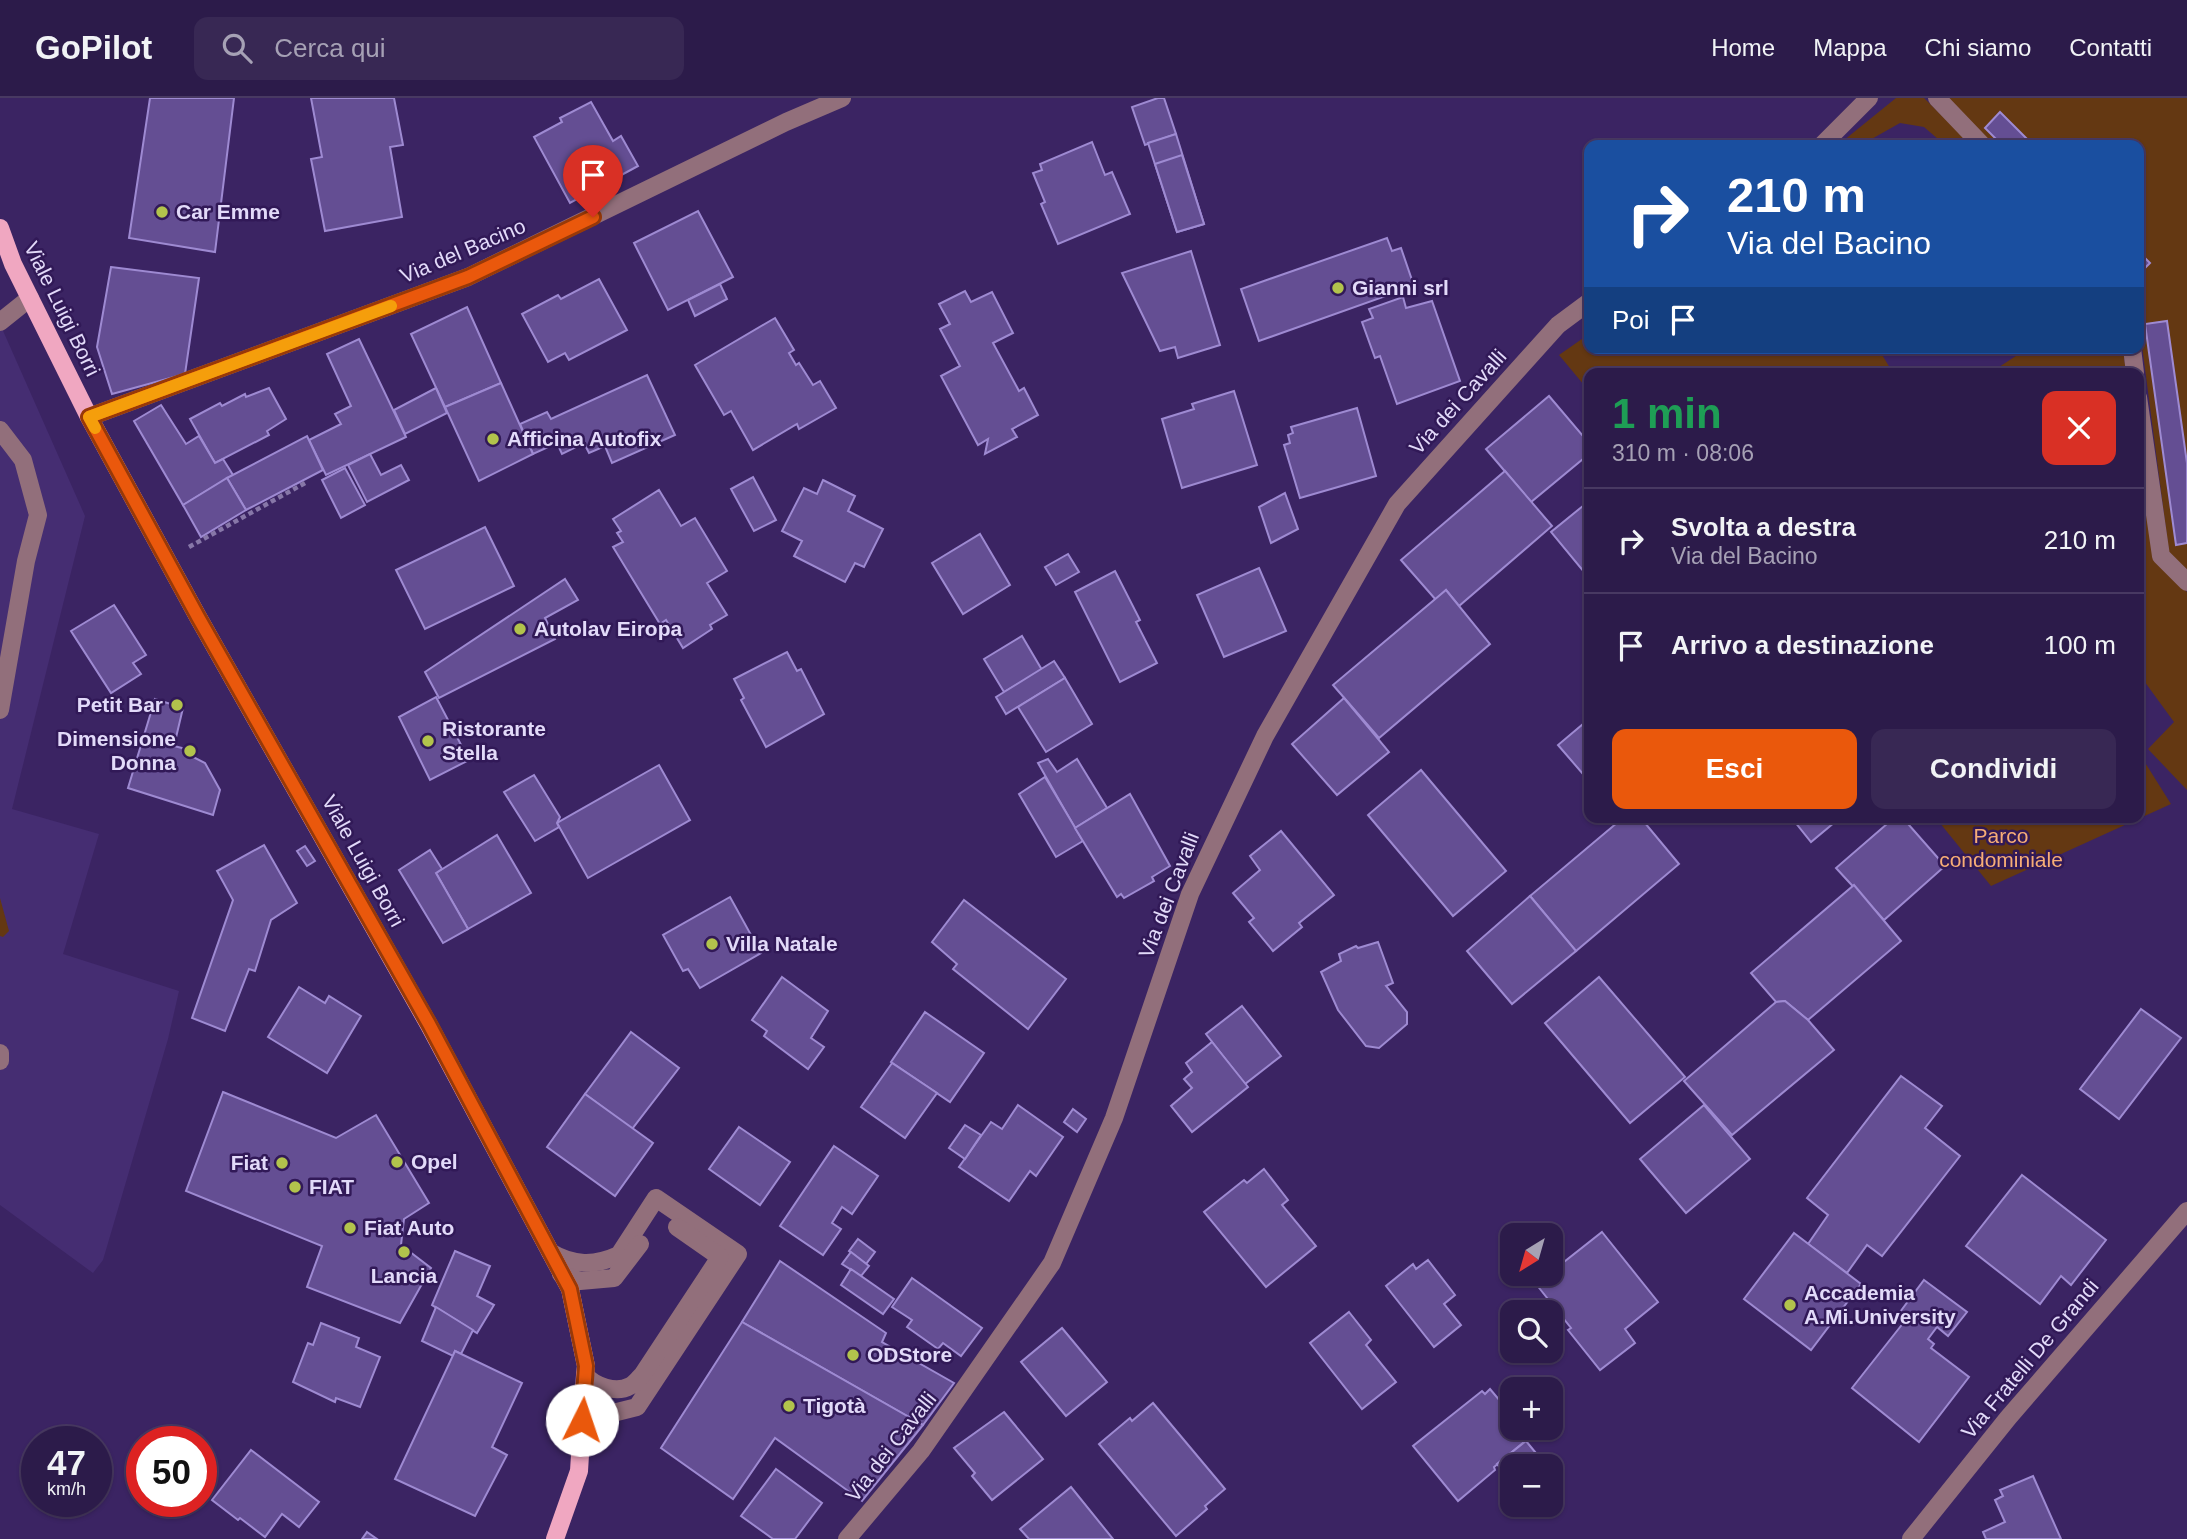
<!DOCTYPE html>
<html lang="it">
<head>
<meta charset="utf-8">
<style>
	:root { --surface:#2c1b4a; --page:#382854; --text:#f1f3f6; --muted:#a6a1b5; --line:#483962; --accent:#ea580c }
	body { margin:0; font-family:Arial,sans-serif; background:var(--page); color:var(--text); height:100vh; display:flex; flex-direction:column; font-size:26px; white-space:nowrap }
	* { box-sizing:border-box; margin:0 }
	p { font-size:23px; color:var(--muted) }
	.icon { flex:none; width:38px; height:38px; fill:none; stroke:currentColor; stroke-width:2; stroke-linecap:round; stroke-linejoin:round }
	.map { position:relative; flex:1; overflow:hidden }
	.details { position:absolute; left:1584px; top:270px; width:560px; height:455px; display:flex; flex-direction:column; background:var(--surface); border-radius:14px; box-shadow:0 2px 5px #0004,0 0 0 2px var(--line) }
	.details>* { flex:none }
	.guide { position:absolute; left:1584px; top:42px; width:560px; height:214px; border-radius:14px; box-shadow:0 2px 5px #0004,0 0 0 2px var(--line); background:#1a4fa0; color:#fff; overflow:hidden }
	.needle { width:46px; rotate:217deg }
	.fabs { position:absolute; left:1500px; top:1125px; display:grid; gap:14px }
	.fabs a { display:grid; place-items:center; width:63px; height:63px; border-radius:14px; background:var(--surface); box-shadow:0 2px 5px #0004,0 0 0 2px var(--line); font-size:35px }
	.speed { position:absolute; left:21px; top:1328px; display:flex; gap:14px; font-size:35px; font-weight:700; text-align:center }
	.speed>* { display:grid; place-content:center; width:91px; height:91px; border-radius:50%; background:var(--surface); box-shadow:0 2px 5px #0004,0 0 0 2px var(--line); line-height:1 }
	.speed small { font-size:18px; font-weight:400 }
	.speed .limit { border:10px solid #d22; background:#fff; color:#111 }
	.pin { position:absolute; display:grid; place-items:center; width:60px; height:60px; color:#fff; margin:-72px -30px; border-radius:50% 50% 50% 0; rotate:-45deg; box-shadow:0 0 7px #0007 }
	.pin .icon { rotate:45deg }
	.me { position:absolute; width:77px; margin:-38px; rotate:4deg; stroke-linejoin:round; filter:drop-shadow(0 0 5px #0008) }
	.turn { display:flex; align-items:center; gap:24px; height:147px; padding:0 28px; font-size:32px }
	.turn .icon { width:91px; height:91px; stroke-width:2.5 }
	.turn b { display:block; font-size:49px; line-height:60px }
	.then { display:flex; align-items:center; height:66px; padding:0 28px; background:#0003; gap:14px; font-size:26px }
	.round { display:grid; place-items:center; flex:none; width:74px; height:74px; border-radius:14px; background:var(--page) }
	.headline { display:flex; align-items:center; justify-content:space-between; height:119px; padding:0 28px }
	h1 { font-size:42px; font-weight:700; line-height:52px; color:#1e9e55 }
	.action { display:flex; gap:14px; margin-top:auto; padding:14px 28px }
	.action a { flex:1; height:80px; border-radius:14px; background:var(--accent); color:#fff; font-size:28px; font-weight:700; line-height:80px; text-align:center }
	.action a+a { background:var(--page); color:var(--text) }
	ul { padding:0; list-style:none }
	li { display:flex; align-items:center; gap:21px; height:105px; padding:0 28px; border-top:2px solid var(--line) }
	li div { flex:1 }
	li b { display:block; font-size:26px }
	li em { font-style:normal }
	header { display:flex; align-items:center; gap:42px; box-sizing:border-box; height:98px; padding:0 35px; background:var(--surface); border-bottom:2px solid var(--line) }
	header strong { font-size:33px }
	nav { display:flex; gap:38px; margin-inline-start:auto; font-size:24px }
	.search { width:490px; height:63px; background:var(--page); display:flex; align-items:center; gap:18px; box-sizing:border-box; padding:0 24px; border-radius:14px; color:var(--muted); font-size:26px }
	.map>svg:first-child { display:block }
	.built { fill:#452d72 }
	.green { fill:#643812 }
	.building { fill:#644e93; stroke:#9e8ad2; stroke-width:2 }
	.lines { fill:none; stroke-linecap:round; stroke-linejoin:round }
	.path { stroke:#8777a8; stroke-width:4.5; stroke-dasharray:5 3.5; stroke-linecap:butt }
	.minor { stroke:#926f7b; stroke-width:18 }
	.major { stroke:#f0a7c1; stroke-width:18 }
	.route-casing { stroke:#983908; stroke-width:18 }
	.route { stroke:#ea580c; stroke-width:12 }
	.slow { stroke:#f59e0b; stroke-width:12 }
	.poi-dot { fill:#b2c34c; stroke:#311957; stroke-width:2.5 }
	.labels { text-anchor:middle; stroke-width:5; stroke-linejoin:round; paint-order:stroke }
	.poi-label { font-size:21px; font-weight:bold; fill:#e2daf9; stroke:#311957; text-anchor:start }
	.street-label { font-size:21px; fill:#e2daf9; stroke:#311957 }
	.park-label { font-size:21px; fill:#f7ad76; stroke:#311957 }
</style>
</head>
<body>
<header>
<strong>GoPilot</strong>
<div class="search"><svg class="icon" aria-label="search" viewBox="0 0 24 24"><circle cx="10" cy="10" r="6"/><path d="M15 15l6 6"/></svg>Cerca qui</div>
<nav><a>Home</a><a>Mappa</a><a>Chi siamo</a><a>Contatti</a></nav>
</header>
<div class="map">
<svg width="2187" height="1441" viewBox="0 0 2187 1441">
	<rect width="100%" height="100%" fill="#3b2463"/>
	<path class="built" d="M0 226 85 418 12 711 99 736 63 856 179 893 168 941 103 1162 93 1175 0 1107Z"/>
	<g class="green">
		<path d="M1896 0H1924L1972 47H1945L1924 29 1900 25 1861 47H1838Z"/>
		<path d="M1946 0H2187V472L2169 454 2139 225 2138 47H1992Z"/>
		<path d="M1589 236V250H1878L1893 275H1589V293L1559 257Z"/>
		<path d="M2028 250H2123L2126 275H1994L1993 273Z"/>
		<path d="M2138 355 2154 461 2187 494V692L2148 651 2174 624 2139 576Z"/>
		<path d="M2139 655 2171 706 1991 788 1935 719H2138Z"/>
		<path d="M0 800 9 833 3 839 0 838Z"/>
	</g>
	<g class="building">
		<path d="M150 0H234L215 154 129 140Z"/>
		<path d="M311 0H394L403 47 390 49 402 119 325 133 311 61 322 59Z"/>
		<path d="M1158 0H1164L1176 36 1145 47 1132 9Z"/>
		<path d="M591 4 613 43 621 38 638 68 570 105 534 39 562 24 560 20Z"/>
		<path d="M2000 14 2033 47H2002L1985 30Z"/>
		<path d="M1176 36 1204 126 1177 134 1148 45Z"/>
		<path d="M1092 44 1105 77 1112 74 1130 116 1058 146 1041 106 1045 104 1033 75 1042 72 1040 66Z"/>
		<path d="M1182 57 1204 126 1177 134 1155 66Z"/>
		<path d="M698 113 733 179 668 212 634 145Z"/>
		<path d="M1387 140 1392 153 1401 150 1414 188 1259 243 1241 191Z"/>
		<path d="M1191 153 1220 247 1178 260 1175 249 1160 253 1122 175Z"/>
		<path d="M2138 153 2150 165 2138 177Z"/>
		<path d="M111 169 199 180 185 276 112 296 97 249Z"/>
		<path d="M599 181 627 232 569 262 565 255 548 264 522 216 558 197 561 201Z"/>
		<path d="M720 186 727 201 695 218 688 202Z"/>
		<path d="M965 193 971 204 992 194 1013 235 993 245 1019 293 1024 290 1038 317 1012 331 1017 339 985 356 988 341 978 347 941 278 960 268 940 231 950 226 939 206Z"/>
		<path d="M1403 199 1406 210 1432 203 1460 283 1397 306 1380 258 1375 260 1362 224 1373 220 1369 211Z"/>
		<path d="M467 209 501 285 445 309 411 236Z"/>
		<path d="M775 220 794 252 789 255 796 267 799 265 813 287 820 283 836 310 799 331 797 326 753 352 731 313 724 317 695 267Z"/>
		<path d="M2167 223 2187 365V445L2176 447 2145 226Z"/>
		<path d="M359 241 406 339 326 377 309 342 341 326 335 316 351 308 327 256Z"/>
		<path d="M647 277 675 337 612 365 605 348 589 355 584 345 562 356 557 345 533 356 520 326 547 314 551 321Z"/>
		<path d="M501 285 533 356 479 383 445 309Z"/>
		<path d="M269 290 286 321 267 333 269 337 215 365 190 321 220 305 222 308 245 296 246 299Z"/>
		<path d="M436 290 447 315 405 336 394 312Z"/>
		<path d="M1234 293 1257 367 1182 390 1162 321 1194 311 1192 306Z"/>
		<path d="M1549 298 1589 345V356L1531 404 1486 351Z"/>
		<path d="M161 307 186 346 199 338 215 365 223 361 233 377 183 407 134 323Z"/>
		<path d="M1357 310 1376 378 1300 400 1284 347 1290 345 1288 337 1293 335 1291 329Z"/>
		<path d="M307 338 323 372 246 412 227 380Z"/>
		<path d="M370 356 381 377 401 367 409 382 367 404 348 367Z"/>
		<path d="M345 370 365 407 341 420 322 382Z"/>
		<path d="M1505 373 1552 428 1459 508 1446 492 1436 502 1401 462Z"/>
		<path d="M753 379 776 422 754 433 731 391Z"/>
		<path d="M227 380 246 412 201 439 183 407Z"/>
		<path d="M823 382 855 398 848 413 883 431 864 469 855 465 845 484 794 458 802 443 782 433 804 390 817 396Z"/>
		<path d="M659 392 681 428 695 420 727 473 707 485 727 517 710 527 712 531 683 550 666 522 660 526 613 449 623 444 617 435 621 433 613 421Z"/>
		<path d="M1285 395 1298 431 1271 445 1259 409Z"/>
		<path d="M1589 403V480L1551 434Z"/>
		<path d="M485 429 514 488 425 531 396 472Z"/>
		<path d="M980 436 1010 487 963 516 932 465Z"/>
		<path d="M1068 456 1079 474 1056 487 1045 469Z"/>
		<path d="M1259 470 1286 533 1224 559 1197 497Z"/>
		<path d="M1115 473 1140 522 1136 524 1157 565 1120 584 1075 494Z"/>
		<path d="M565 481 578 502 545 520 555 541 439 600 425 574Z"/>
		<path d="M1446 492 1490 546 1379 640 1333 587Z"/>
		<path d="M114 507 146 557 133 565 141 576 111 595 71 533Z"/>
		<path d="M1022 538 1042 572 1004 594 984 561Z"/>
		<path d="M787 554 797 573 801 571 824 616 766 649 741 602 744 600 734 581Z"/>
		<path d="M1054 563 1065 580 1006 616 996 599Z"/>
		<path d="M1065 580 1092 626 1046 654 1018 609Z"/>
		<path d="M436 599 469 662 430 682 399 619Z"/>
		<path d="M1344 600 1389 654 1337 697 1292 646Z"/>
		<path d="M155 601 183 610 174 648 194 653 193 659 205 665 220 692 213 717 128 690Z"/>
		<path d="M1589 621V683L1558 647Z"/>
		<path d="M1048 661 1057 674 1077 661 1107 710 1075 730 1038 665Z"/>
		<path d="M659 667 690 722 588 780 557 725Z"/>
		<path d="M1421 672 1506 773 1453 818 1368 717Z"/>
		<path d="M534 677 560 719 557 725 559 729 535 743 504 694Z"/>
		<path d="M1045 679 1083 743 1056 759 1019 696Z"/>
		<path d="M1130 696 1170 768 1152 779 1154 783 1124 800 1121 796 1117 799 1075 730Z"/>
		<path d="M1624 719H1640L1679 766 1576 853 1530 798Z"/>
		<path d="M1791 719H1841L1811 744Z"/>
		<path d="M1895 719H1902L1945 768 1884 822 1836 770Z"/>
		<path d="M1281 733 1334 797 1299 825 1302 829 1273 853 1249 824 1254 820 1233 795 1260 772 1250 758Z"/>
		<path d="M497 737 531 795 468 831 436 775Z"/>
		<path d="M264 747 297 805 271 822 255 873 249 871 225 933 192 920 233 802 217 773Z"/>
		<path d="M305 748 315 763 307 768 297 753Z"/>
		<path d="M430 752 442 771 436 775 468 831 443 845 399 772Z"/>
		<path d="M1854 787 1901 843 1808 922 1785 903 1776 904 1751 875Z"/>
		<path d="M1530 798 1576 853 1512 906 1467 853Z"/>
		<path d="M730 799 761 855 700 890 688 871 683 873 663 837Z"/>
		<path d="M964 802 1066 881 1028 931 953 871 957 866 932 844Z"/>
		<path d="M1378 844 1393 885 1386 888 1407 914V926L1379 950 1366 948 1338 912 1321 874 1341 863 1339 856 1356 848 1358 850Z"/>
		<path d="M782 879 828 913 811 940 824 949 808 971 764 938 767 933 752 922Z"/>
		<path d="M1599 879 1685 979 1630 1025 1545 925Z"/>
		<path d="M299 889 325 905 329 898 361 918 327 975 268 939Z"/>
		<path d="M1785 903 1808 922 1834 952 1732 1037 1684 983 1776 904Z"/>
		<path d="M1242 908 1281 958 1245 986 1206 936Z"/>
		<path d="M2141 911 2181 940 2119 1021 2080 991Z"/>
		<path d="M925 914 984 955 950 1004 891 964Z"/>
		<path d="M631 934 679 970 632 1031 585 996Z"/>
		<path d="M1212 944 1248 989 1192 1034 1171 1008 1192 990 1184 981 1192 974 1186 965Z"/>
		<path d="M892 965 937 995 905 1040 861 1009Z"/>
		<path d="M1901 978 1942 1008 1925 1030 1960 1058 1882 1158 1867 1147 1847 1175 1808 1146 1828 1117 1807 1100Z"/>
		<path d="M223 994 336 1040 376 1017 429 1105 404 1121 401 1147 431 1170 400 1225 307 1189 322 1148 186 1093Z"/>
		<path d="M585 996 653 1045 615 1098 547 1049Z"/>
		<path d="M1018 1007 1063 1039 1036 1078 1030 1073 1009 1103 959 1069 991 1024 1002 1031Z"/>
		<path d="M1704 1007 1750 1061 1686 1115 1640 1061Z"/>
		<path d="M1073 1011 1086 1021 1077 1034 1064 1024Z"/>
		<path d="M965 1027 981 1037 965 1061 949 1050Z"/>
		<path d="M739 1029 790 1064 760 1107 709 1071Z"/>
		<path d="M834 1048 878 1078 852 1116 842 1109 832 1125 841 1131 823 1157 780 1128Z"/>
		<path d="M1264 1071 1288 1102 1282 1107 1316 1148 1266 1189 1204 1114 1244 1082 1247 1085Z"/>
		<path d="M2022 1077 2106 1142 2071 1187 2061 1178 2040 1206 1966 1148Z"/>
		<path d="M1602 1134 1658 1204 1625 1231 1635 1245 1600 1272 1568 1232 1571 1230 1536 1186Z"/>
		<path d="M1794 1135 1861 1186 1811 1252 1744 1201Z"/>
		<path d="M858 1141 875 1154 866 1166 849 1153Z"/>
		<path d="M455 1153 490 1168 477 1198 494 1207 477 1235 432 1207Z"/>
		<path d="M851 1154 869 1168 861 1178 842 1166Z"/>
		<path d="M1428 1162 1455 1197 1444 1206 1461 1227 1434 1249 1386 1188 1413 1166 1416 1171Z"/>
		<path d="M780 1163 886 1235 882 1244 954 1285 923 1327 742 1224Z"/>
		<path d="M851 1171 894 1201 883 1216 841 1187Z"/>
		<path d="M912 1180 982 1230 961 1258 943 1245 938 1251 907 1229 912 1222 892 1209Z"/>
		<path d="M1924 1182 1967 1214 1948 1238 1937 1229 1928 1241 1934 1246 1931 1250 1969 1279 1919 1344 1852 1290 1904 1224 1897 1218Z"/>
		<path d="M436 1209 473 1232 461 1256 455 1253 453 1258 422 1243Z"/>
		<path d="M1349 1214 1371 1242 1366 1247 1396 1284 1362 1311 1310 1245Z"/>
		<path d="M742 1224 923 1327 862 1403 775 1340 733 1401 661 1350Z"/>
		<path d="M321 1225 359 1240 356 1249 380 1259 360 1309 336 1300 335 1304 293 1284 308 1245 313 1247Z"/>
		<path d="M1062 1230 1107 1284 1066 1318 1021 1264Z"/>
		<path d="M455 1253 522 1285 492 1349 507 1357 475 1418 395 1381Z"/>
		<path d="M1490 1291 1512 1317V1330H1523L1530 1339 1494 1369 1495 1372 1458 1403 1413 1348 1482 1293 1485 1296Z"/>
		<path d="M1153 1305 1225 1391 1205 1408 1207 1411 1176 1438 1099 1346 1130 1320 1132 1323Z"/>
		<path d="M1004 1314 1043 1361 992 1402 972 1378 975 1375 954 1350Z"/>
		<path d="M1526 1343 1545 1366 1542 1368H1512V1385L1497 1366Z"/>
		<path d="M251 1352 319 1404 299 1429 282 1416 265 1439 240 1420 238 1422 212 1402Z"/>
		<path d="M776 1371 822 1405 795 1441H773L741 1418Z"/>
		<path d="M2033 1378 2061 1441H1986L1983 1434 2005 1424 1995 1402 2003 1398 2000 1392Z"/>
		<path d="M1071 1389 1113 1441H1029L1020 1431Z"/>
		<path d="M367 1434 377 1441H362Z"/>
	</g>
	<g class="lines">
		<path class="path" d="M189 449 305 385"/>
		<g class="minor">
			<path d="M1937 0 1982 47"/>
			<path d="M1822 47 1869 0"/>
			<path d="M0 224 30 200"/>
			<path d="M2132 250 2135 275"/>
			<path d="M2138 299 2161 458 2187 484"/>
			<path d="M89 319 468 179 786 24 842 0"/>
			<path d="M0 332 23 362 38 417 26 463 0 612"/>
			<path d="M0 955V963"/>
			<path d="M550 1154C573 1168 595 1168 619 1157L656 1100 738 1156 637 1309 605 1317 581 1344"/>
			<path d="M561 1176 580 1183 614 1180 640 1146"/>
			<path d="M585 1277C594 1288 616 1296 630 1288 635 1286 639 1280 643 1276L720 1159 677 1129"/>
			<path d="M847 1441 921 1353 1052 1165 1114 1020 1190 796 1265 638 1397 406 1558 227 1589 204"/>
			<path d="M1911 1441 2008 1320 2187 1113"/>
		</g>
		<path class="major" d="M0 130 13 166 89 319 198 519 429 927 570 1191 586 1268 585 1277 579 1373 555 1441"/>
	</g>
	<g class="lines">
		<g class="route-casing">
			<path id="route" d="M582 1322 586 1268 570 1191 429 926 198 519 89 319 468 179 593 119"/>
		</g>
		<use href="#route" class="route"/>
		<path class="slow" d="M95 330 89 319 391 208"/>
	</g>
	<g class="poi-dot">
		<circle cx="162" cy="114" r="7"/>
		<circle cx="1338" cy="190" r="7"/>
		<circle cx="493" cy="341" r="7"/>
		<circle cx="520" cy="531" r="7"/>
		<circle cx="177" cy="607" r="7"/>
		<circle cx="428" cy="643" r="7"/>
		<circle cx="190" cy="653" r="7"/>
		<circle cx="712" cy="846" r="7"/>
		<circle cx="397" cy="1064" r="7"/>
		<circle cx="282" cy="1065" r="7"/>
		<circle cx="295" cy="1089" r="7"/>
		<circle cx="350" cy="1130" r="7"/>
		<circle cx="404" cy="1154" r="7"/>
		<circle cx="1790" cy="1207" r="7"/>
		<circle cx="853" cy="1257" r="7"/>
		<circle cx="789" cy="1308" r="7"/>
	</g>
	<g class="labels">
		<g class="poi-label">
			<text x="176" y="121">Car Emme</text>
			<text x="1352" y="197">Gianni srl</text>
			<text x="507" y="348">Afficina Autofix</text>
			<text x="534" y="538">Autolav Eiropa</text>
			<text x="163" y="614" text-anchor="end">Petit Bar</text>
			<text x="442" y="638">Ristorante<tspan x="442" dy="24">Stella</tspan></text>
			<text x="176" y="648" text-anchor="end">Dimensione<tspan x="176" dy="24">Donna</tspan></text>
			<text x="726" y="853">Villa Natale</text>
			<text x="411" y="1071">Opel</text>
			<text x="268" y="1072" text-anchor="end">Fiat</text>
			<text x="309" y="1096">FIAT</text>
			<text x="364" y="1137">Fiat Auto</text>
			<text x="404" y="1185" text-anchor="middle">Lancia</text>
			<text x="1804" y="1202">Accademia<tspan x="1804" dy="24">A.Mi.University</tspan></text>
			<text x="867" y="1264">ODStore</text>
			<text x="803" y="1315">Tigotà</text>
		</g>
		<g class="street-label">
			<text transform="translate(463 153) rotate(-23)" y="7">Via del Bacino</text>
			<text transform="translate(62 211) rotate(64)" y="7">Viale Luigi Borri</text>
			<text transform="translate(1458 304) rotate(-48)" y="7">Via dei Cavalli</text>
			<text transform="translate(363 763) rotate(61)" y="7">Viale Luigi Borri</text>
			<text transform="translate(1169 797) rotate(-69)" y="7">Via dei Cavalli</text>
			<text transform="translate(2030 1261) rotate(-50)" y="7">Via Fratelli De Grandi</text>
			<text transform="translate(891 1349) rotate(-52)" y="7">Via dei Cavalli</text>
		</g>
		<g class="park-label">
			<text x="2001" y="745">Parco<tspan x="2001" dy="24">condominiale</tspan></text>
		</g>
	</g>
</svg>
<div class="fabs">
<a><svg class="needle" viewBox="-14 -14 28 28"><path d="M0-13l5 13h-10z" fill="#e53935"/><path d="M0 13l5-13h-10z" fill="#a6a1b5"/></svg></a>
<a><svg class="icon" aria-label="search" viewBox="0 0 24 24"><circle cx="10" cy="10" r="6"/><path d="M15 15l6 6"/></svg></a>
<a>+</a>
<a>−</a>
</div>
<div class="speed"><div>47<small>km/h</small></div><div class="limit">50</div></div>
<div class="pin" style="left:593px;top:119px;background:#d93025"><svg class="icon" aria-label="arrive" viewBox="0 0 24 24"><path d="M6 21V4h12l-3 4 3 4H6"/></svg></div>
<svg class="me" style="left:582px;top:1322px" viewBox="-20 -20 40 40"><circle r="19" fill="#fff"/><path d="M0-13L10 11 0 6-10 11z" fill="#ea580c"/></svg>
<div class="guide">
<div class="turn"><svg class="icon" aria-label="right" viewBox="0 0 24 24"><path d="M7 20v-9h11M14 6l5 5-5 5"/></svg><div><b>210 m</b>Via del Bacino</div></div>
<div class="then">Poi<svg class="icon" aria-label="arrive" viewBox="0 0 24 24"><path d="M6 21V4h12l-3 4 3 4H6"/></svg></div>
</div>
<section class="details">
<div class="headline"><div><h1>1 min</h1><p>310 m · 08:06</p></div><a class="round" style="background:#d93025;color:#fff"><svg class="icon" aria-label="close" viewBox="0 0 24 24"><path d="M6 6l12 12M18 6L6 18"/></svg></a></div>
<ul>
<li><svg class="icon" aria-label="right" viewBox="0 0 24 24"><path d="M7 20v-9h11M14 6l5 5-5 5"/></svg><div><b>Svolta a destra</b><p>Via del Bacino</p></div><em>210 m</em></li>
<li><svg class="icon" aria-label="arrive" viewBox="0 0 24 24"><path d="M6 21V4h12l-3 4 3 4H6"/></svg><div><b>Arrivo a destinazione</b></div><em>100 m</em></li>
</ul>
<div class="action"><a>Esci</a><a>Condividi</a></div>
</section>
</div>
</body>
</html>
